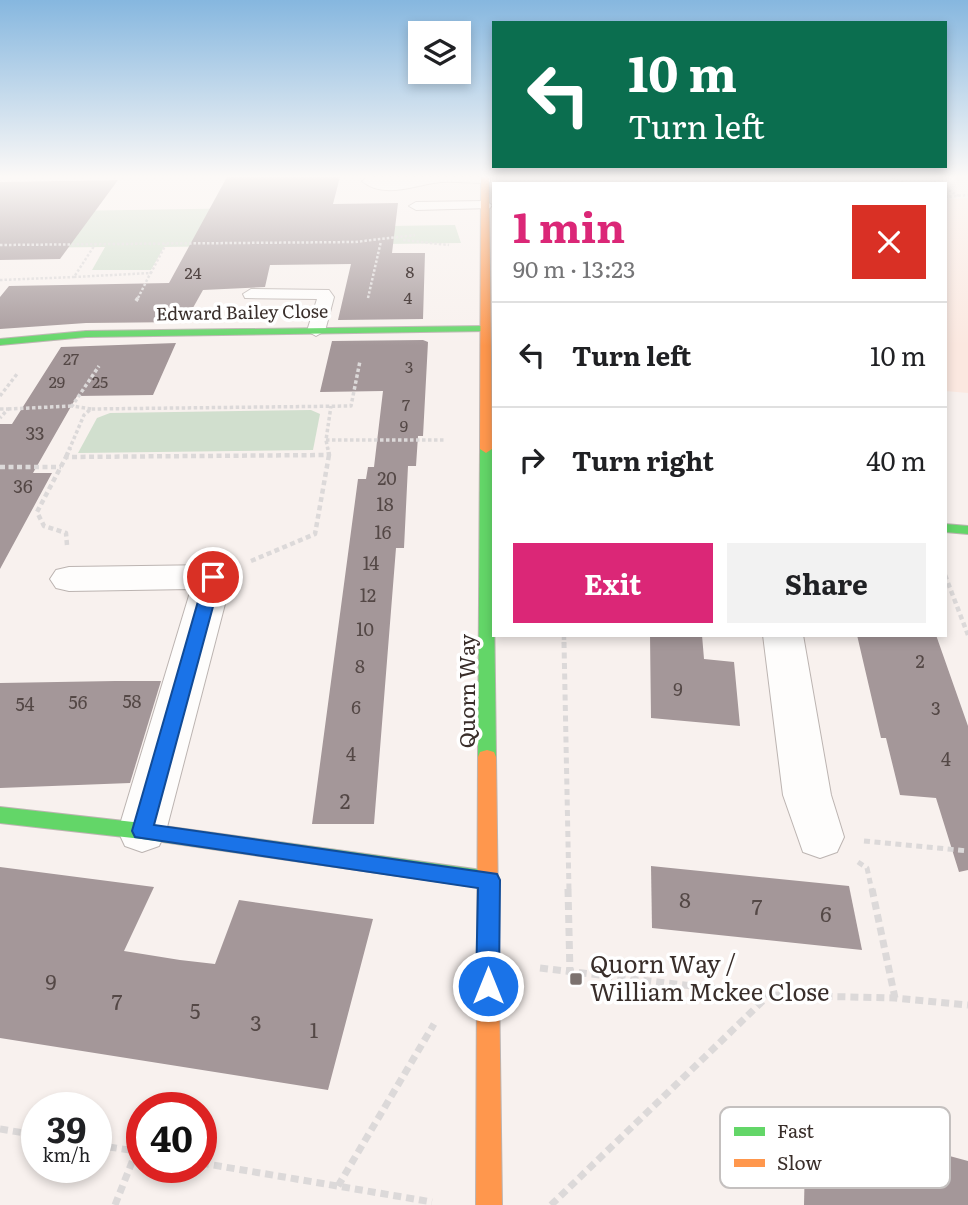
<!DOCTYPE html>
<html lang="en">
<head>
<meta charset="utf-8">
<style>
	:root { --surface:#fff; --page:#f2f2f2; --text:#202124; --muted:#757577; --line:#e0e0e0; --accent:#db2777 }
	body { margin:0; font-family:Literata,serif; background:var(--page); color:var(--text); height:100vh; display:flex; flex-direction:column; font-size:26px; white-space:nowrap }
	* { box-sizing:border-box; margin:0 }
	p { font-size:23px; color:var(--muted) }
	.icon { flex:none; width:38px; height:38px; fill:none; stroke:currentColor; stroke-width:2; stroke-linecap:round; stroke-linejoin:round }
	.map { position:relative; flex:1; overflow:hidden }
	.drawer { position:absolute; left:492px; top:182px; width:455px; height:455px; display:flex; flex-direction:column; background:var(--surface); border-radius:0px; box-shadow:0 4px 10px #0003 }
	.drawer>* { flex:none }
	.banner { position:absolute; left:492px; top:21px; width:455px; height:147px; border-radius:0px; box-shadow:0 4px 10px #0003; background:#0b6e4f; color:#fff; overflow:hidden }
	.buttons { position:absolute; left:408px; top:21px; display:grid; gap:14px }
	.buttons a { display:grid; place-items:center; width:63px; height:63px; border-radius:0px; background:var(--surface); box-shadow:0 4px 10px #0003; font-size:35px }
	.speed { position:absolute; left:21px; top:1092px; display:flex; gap:14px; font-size:35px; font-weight:700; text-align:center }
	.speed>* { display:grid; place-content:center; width:91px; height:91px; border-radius:50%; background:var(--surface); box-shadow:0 4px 10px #0003; line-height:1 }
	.speed small { font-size:18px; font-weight:400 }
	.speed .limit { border:10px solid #d22; background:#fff; color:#111 }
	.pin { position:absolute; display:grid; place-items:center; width:60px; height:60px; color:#fff; margin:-30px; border:4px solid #fff; border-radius:50%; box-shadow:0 2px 7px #0007 }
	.me { position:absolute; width:77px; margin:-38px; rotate:0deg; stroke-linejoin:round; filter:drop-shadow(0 0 5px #0008) }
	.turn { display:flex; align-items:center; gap:24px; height:147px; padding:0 21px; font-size:32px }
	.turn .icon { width:91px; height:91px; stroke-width:2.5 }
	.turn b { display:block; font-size:49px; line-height:60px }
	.round { display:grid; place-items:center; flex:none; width:74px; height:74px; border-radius:0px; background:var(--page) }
	.headline { display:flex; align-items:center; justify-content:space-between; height:119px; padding:0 21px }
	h1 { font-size:42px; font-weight:700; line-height:52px; color:var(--accent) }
	.primary-button { display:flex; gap:14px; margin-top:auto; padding:14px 21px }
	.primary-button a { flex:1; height:80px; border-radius:0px; background:var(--accent); color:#fff; font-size:28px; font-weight:700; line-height:80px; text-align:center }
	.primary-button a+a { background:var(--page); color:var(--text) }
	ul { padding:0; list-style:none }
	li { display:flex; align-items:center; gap:21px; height:105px; padding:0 21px; border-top:2px solid var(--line) }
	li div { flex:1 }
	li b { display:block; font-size:26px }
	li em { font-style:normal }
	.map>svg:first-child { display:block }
	.built { fill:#fbe8e0 }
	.green { fill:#d1dfce }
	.building { fill:#a49799 }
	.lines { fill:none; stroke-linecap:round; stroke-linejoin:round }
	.lane-casing { stroke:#bcb4b1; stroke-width:2 }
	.street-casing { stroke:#bcb4b1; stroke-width:2 }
	.fast-casing { stroke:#bcb4b1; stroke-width:2 }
	.slow-casing { stroke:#bcb4b1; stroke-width:2 }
	.path-far4 { stroke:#dcd9d9; stroke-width:2.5; stroke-dasharray:2.5 2; stroke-linecap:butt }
	.path-far3 { stroke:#dcd9d9; stroke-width:3.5; stroke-dasharray:3.5 2.5; stroke-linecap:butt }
	.path-far2 { stroke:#dcd9d9; stroke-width:4.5; stroke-dasharray:5 3.5; stroke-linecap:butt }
	.path-far1 { stroke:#dcd9d9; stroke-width:5; stroke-dasharray:6 4.5; stroke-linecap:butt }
	.path { stroke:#dcd9d9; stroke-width:7; stroke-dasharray:8 5; stroke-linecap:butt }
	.lane { fill:#fefdfc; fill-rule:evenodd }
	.street { fill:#fefdfc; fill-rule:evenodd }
	.fast { fill:#63d668; fill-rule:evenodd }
	.slow { fill:#ff974d; fill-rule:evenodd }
	.route { fill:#1a73e8; stroke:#114b97; stroke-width:2 }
	.poi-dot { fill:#7c726f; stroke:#fff; stroke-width:2.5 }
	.labels { text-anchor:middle; stroke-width:7; stroke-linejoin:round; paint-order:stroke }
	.far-number-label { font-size:16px; fill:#544846 }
	.far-street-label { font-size:18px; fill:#392e2a; stroke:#fff }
	.number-label { font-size:18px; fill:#544846 }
	.street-label { font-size:21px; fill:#392e2a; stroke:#fff }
	.near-number-label { font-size:21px; fill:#544846 }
	.near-poi-label { font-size:24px; fill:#392e2a; stroke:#fff; text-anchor:start }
	.key { fill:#fff; stroke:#c4c0bf; stroke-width:2 }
	.key-label { font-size:19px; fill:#392e2a }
</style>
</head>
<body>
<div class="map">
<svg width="968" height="1205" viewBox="0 0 968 1205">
	<rect width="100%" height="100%" fill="#f8f1ee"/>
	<path class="built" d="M968 198V393L945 391V200Z"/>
	<g class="green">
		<path d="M326 207 320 227 455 225 461 243 164 247 151 270H92L105 247 0 248V212Z"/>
		<path d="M311 410 320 414 313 450 78 453 97 418 110 413Z"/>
	</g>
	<g class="building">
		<path d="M227 177H340L333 204 398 203 392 253H425L423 319 338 320 351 264 270 265 265 287 203 290 185 322 86 323 0 329V297L9 286 169 283Z"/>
		<path d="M118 180 60 259 0 260V182Z"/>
		<path d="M423 340 428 342 423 436H418L416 466H408L404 548H396L374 824H312L358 479H366L368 467H374L383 391 320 392 332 341Z"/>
		<path d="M176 343 153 395 77 396 33 473H52L0 569V424H12L61 347Z"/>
		<path d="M650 635H702L704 659 734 662 740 726 651 718Z"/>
		<path d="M857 635H936L968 726V870L959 872 936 798 900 795 886 738H881Z"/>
		<path d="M115 681H161L130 783 0 788V683Z"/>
		<path d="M651 866 849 886 862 950 652 928Z"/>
		<path d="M0 867 154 887 124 951 180 960 215 964 239 900 373 919 328 1090 0 1038Z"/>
		<path d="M806 1117 968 1161V1205H804Z"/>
	</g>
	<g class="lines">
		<g class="lane-casing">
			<g id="lane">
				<path d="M490 177V182L485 183C471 183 455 181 441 182 417 184 384 200 362 181L368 177Z"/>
				<path d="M485 201 492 205 490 208 416 210 409 206 416 202Z"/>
				<path d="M251 289 329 290 334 297 325 331 316 336 307 331 317 299 245 298 243 294Z"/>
			</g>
		</g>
		<g class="street-casing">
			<g id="street">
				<path d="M213 565 226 568 232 577 166 831 159 846 142 852 125 846 118 831 191 589 69 591 56 588 50 579 56 570 69 567Z"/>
				<path d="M763 635H803L831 795 844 837 837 852 820 858 803 852 783 795Z"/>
			</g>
		</g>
		<g class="fast-casing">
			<g id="fast">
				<path d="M484 326 488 327V331L86 337 0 345V339L86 331Z"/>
				<path d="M486 445 492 449 496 757 494 762 487 764 480 762 478 757 480 449Z"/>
				<path d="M945 524 968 526V534L945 532Z"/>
				<path d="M0 807 142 823 489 871 496 873 499 880 496 887 489 889 142 839 0 823Z"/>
			</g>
		</g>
		<g class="slow-casing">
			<g id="slow">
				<path d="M481 177H489L492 449 486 453 480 449Z"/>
				<path d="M487 750 494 752 496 757 502 1205H476L478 757 480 752Z"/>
			</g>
		</g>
		<g class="path-far4">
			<path d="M893 177 904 184"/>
			<path d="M926 177 938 184"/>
			<path d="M945 188 959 196"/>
			<path d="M945 197 968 195"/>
			<path d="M403 240 449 245"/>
			<path d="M96 243 74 277 151 273 166 244"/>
			<path d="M0 245 355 242 415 235"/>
			<path d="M0 280 74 277"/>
			<path d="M138 298 152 270"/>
			<path d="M368 298 381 241"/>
		</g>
		<g class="path-far3">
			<path d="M136 301 139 296"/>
			<path d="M0 396 17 374"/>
			<path d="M0 409H8L0 418"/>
			<path d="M8 409 72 406"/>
			<path d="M91 409 72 406 99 366"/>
			<path d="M326 440H446"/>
			<path d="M69 450 84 415 91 409 351 406 360 361"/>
			<path d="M328 450 326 440 331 406"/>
		</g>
		<g class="path-far2">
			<path d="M66 457 70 448"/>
			<path d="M0 467H61"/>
			<path d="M67 545 66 533 44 526 37 512 66 457 329 455 328 448"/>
			<path d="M251 561 315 534 329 455"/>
			<path d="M945 575 968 635"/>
			<path d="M564 635V644"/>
		</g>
		<g class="path-far1">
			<path d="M564 642 569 891"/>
			<path d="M864 841 968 851"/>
			<path d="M858 862 867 868 872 891"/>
		</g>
		<g class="path">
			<path d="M568 889 570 974"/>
			<path d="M872 889 895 998"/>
			<path d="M540 968 769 995 895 998 968 1005"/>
			<path d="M0 1129 37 1135"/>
			<path d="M96 1145 142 1152"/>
			<path d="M201 1163 432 1202"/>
			<path d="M338 1186 434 1024"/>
			<path d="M115 1205 136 1152"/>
			<path d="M551 1205 769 995"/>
		</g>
		<use href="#lane" class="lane"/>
		<use href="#street" class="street"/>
		<use href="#fast" class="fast"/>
		<use href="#slow" class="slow"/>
	</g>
	<linearGradient id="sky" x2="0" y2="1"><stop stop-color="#86b7df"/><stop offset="0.51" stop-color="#fcf9f7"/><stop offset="1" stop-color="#fcf9f7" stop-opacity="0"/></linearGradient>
	<rect width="968" height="346" fill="url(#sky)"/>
	<path class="route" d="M213 572 221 577 154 825 497 874 500 880 499 986 496 994 488 998 480 994 476 986 478 888 135 837 132 831 205 577Z"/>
	<rect class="poi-dot" x="569" y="972" width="14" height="14" rx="3.5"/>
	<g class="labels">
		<g class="far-number-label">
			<text x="410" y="278">8</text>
			<text x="193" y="279">24</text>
			<text x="408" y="304">4</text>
			<text x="71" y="365">27</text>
			<text x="409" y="373">3</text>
			<text x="57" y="388">29</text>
			<text x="100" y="388">25</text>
			<text x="406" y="411">7</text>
			<text x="404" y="432">9</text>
		</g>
		<g class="far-street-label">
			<text transform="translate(242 313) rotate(-1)" y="6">Edward Bailey Close</text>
		</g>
		<g class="number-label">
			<text x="35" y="440">33</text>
			<text x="387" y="485">20</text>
			<text x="23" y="493">36</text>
			<text x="385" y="511">18</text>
			<text x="383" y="539">16</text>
			<text x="371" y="570">14</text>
			<text x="368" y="602">12</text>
			<text x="365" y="636">10</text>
			<text x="920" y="668">2</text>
			<text x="360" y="673">8</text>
			<text x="678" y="696">9</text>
			<text x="132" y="708">58</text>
			<text x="78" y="709">56</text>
			<text x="25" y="711">54</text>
			<text x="356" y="714">6</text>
			<text x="936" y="715">3</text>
			<text x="351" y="761">4</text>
			<text x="946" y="766">4</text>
		</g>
		<g class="street-label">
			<text transform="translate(468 691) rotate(-90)" y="7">Quorn Way</text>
		</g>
		<g class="near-number-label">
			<text x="345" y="809">2</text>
			<text x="685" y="908">8</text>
			<text x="757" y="915">7</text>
			<text x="826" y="922">6</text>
			<text x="51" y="990">9</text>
			<text x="117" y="1010">7</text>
			<text x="195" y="1019">5</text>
			<text x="256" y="1031">3</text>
			<text x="314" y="1038">1</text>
		</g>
		<g class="near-poi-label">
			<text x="590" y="973">Quorn Way /<tspan x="590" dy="28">William Mckee Close</tspan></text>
		</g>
	</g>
	<rect x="720" y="1107" width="230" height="81" rx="10" class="key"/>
	<rect x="734" y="1127" width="31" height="9" fill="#63d668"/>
	<rect x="734" y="1159" width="31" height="8" fill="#ff974d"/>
	<g class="key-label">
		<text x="777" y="1138">Fast</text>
		<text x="777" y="1170">Slow</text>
	</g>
</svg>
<div class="buttons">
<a><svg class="icon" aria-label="layers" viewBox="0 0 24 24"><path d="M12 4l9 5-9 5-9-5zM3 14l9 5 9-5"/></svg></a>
</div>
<div class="speed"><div>39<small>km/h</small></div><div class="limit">40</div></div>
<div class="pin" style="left:213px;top:577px;background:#d93025"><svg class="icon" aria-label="arrive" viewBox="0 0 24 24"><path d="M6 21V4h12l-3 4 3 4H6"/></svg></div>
<svg class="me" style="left:488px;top:986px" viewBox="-20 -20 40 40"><circle r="17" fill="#1a73e8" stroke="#fff" stroke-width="3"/><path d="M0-11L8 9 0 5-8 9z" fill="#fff"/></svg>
<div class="banner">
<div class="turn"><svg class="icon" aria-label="left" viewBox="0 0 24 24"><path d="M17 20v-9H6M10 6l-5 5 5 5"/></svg><div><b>10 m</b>Turn left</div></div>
</div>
<section class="drawer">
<div class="headline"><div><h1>1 min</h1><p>90 m · 13:23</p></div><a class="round" style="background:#d93025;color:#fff"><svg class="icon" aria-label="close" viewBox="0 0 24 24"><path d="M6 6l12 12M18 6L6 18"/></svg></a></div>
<ul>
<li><svg class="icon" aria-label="left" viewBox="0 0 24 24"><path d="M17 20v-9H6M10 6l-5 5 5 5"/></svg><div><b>Turn left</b></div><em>10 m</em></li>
<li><svg class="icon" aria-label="right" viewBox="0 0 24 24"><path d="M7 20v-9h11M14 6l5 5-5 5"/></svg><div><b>Turn right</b></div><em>40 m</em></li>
</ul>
<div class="primary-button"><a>Exit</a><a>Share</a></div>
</section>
</div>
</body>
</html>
